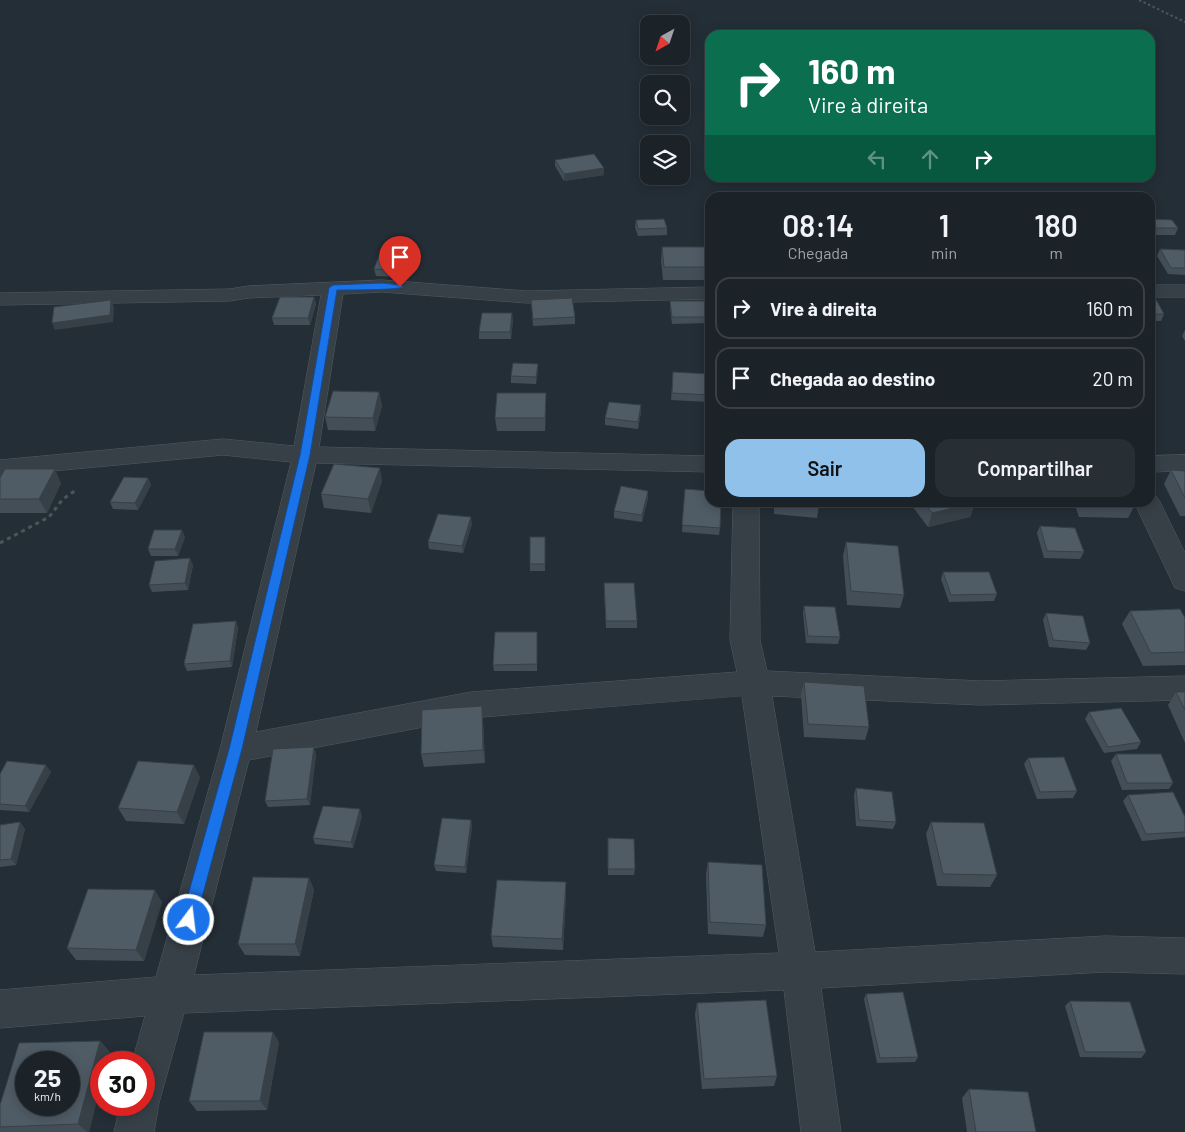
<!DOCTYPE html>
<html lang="pt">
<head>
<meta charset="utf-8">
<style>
	:root { --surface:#1b2228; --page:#282f34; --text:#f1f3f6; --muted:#a0a4a8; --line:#393f45; --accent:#90c1ea }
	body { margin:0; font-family:Barlow,sans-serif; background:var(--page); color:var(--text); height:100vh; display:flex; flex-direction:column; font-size:19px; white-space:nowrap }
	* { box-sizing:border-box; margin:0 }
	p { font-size:16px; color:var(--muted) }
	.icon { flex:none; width:28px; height:28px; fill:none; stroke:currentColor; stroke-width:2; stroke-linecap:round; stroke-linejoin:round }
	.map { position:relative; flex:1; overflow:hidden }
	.drawer { position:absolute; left:705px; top:192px; width:450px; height:315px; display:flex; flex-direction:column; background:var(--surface); border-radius:15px; box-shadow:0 2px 12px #0003,0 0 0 1px var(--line) }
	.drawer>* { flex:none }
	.hud { position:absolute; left:705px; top:30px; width:450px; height:152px; border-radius:15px; box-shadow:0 2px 12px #0003,0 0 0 1px var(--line); background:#0b6e4f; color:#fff; overflow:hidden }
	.needle { width:32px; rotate:220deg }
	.controls { position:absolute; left:640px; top:15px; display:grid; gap:10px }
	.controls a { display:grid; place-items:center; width:50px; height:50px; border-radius:10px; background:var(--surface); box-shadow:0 2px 12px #0003,0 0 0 1px var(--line); font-size:25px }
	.speed { position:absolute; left:15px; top:1051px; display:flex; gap:10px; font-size:25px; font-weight:700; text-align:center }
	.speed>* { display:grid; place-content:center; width:65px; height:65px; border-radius:50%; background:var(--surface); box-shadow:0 2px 12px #0003,0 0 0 1px var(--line); line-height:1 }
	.speed small { font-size:12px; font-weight:400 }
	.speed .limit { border:8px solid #d22; background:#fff; color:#111 }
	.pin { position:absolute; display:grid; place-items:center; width:42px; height:42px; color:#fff; margin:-51px -21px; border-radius:50% 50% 50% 0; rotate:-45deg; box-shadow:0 0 5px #0007 }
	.pin .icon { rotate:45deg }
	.me { position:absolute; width:55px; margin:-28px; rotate:15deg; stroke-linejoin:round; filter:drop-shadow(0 0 4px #0008) }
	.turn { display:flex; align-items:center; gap:18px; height:105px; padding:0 20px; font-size:22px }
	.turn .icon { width:65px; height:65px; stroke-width:2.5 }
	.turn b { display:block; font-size:35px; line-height:42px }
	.lanes { display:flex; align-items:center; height:48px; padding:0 20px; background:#0003; justify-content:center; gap:25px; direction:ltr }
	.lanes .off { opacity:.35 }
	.eta { display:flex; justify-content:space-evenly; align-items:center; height:85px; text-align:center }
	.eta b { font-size:30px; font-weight:600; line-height:35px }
	.action { display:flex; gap:10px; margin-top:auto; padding:10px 20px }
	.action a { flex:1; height:58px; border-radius:15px; background:var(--accent); color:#111; font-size:20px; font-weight:600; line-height:58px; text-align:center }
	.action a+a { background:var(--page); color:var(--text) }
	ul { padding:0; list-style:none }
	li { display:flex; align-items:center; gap:15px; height:62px; margin:0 10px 8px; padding:0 10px; border:2px solid var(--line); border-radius:15px }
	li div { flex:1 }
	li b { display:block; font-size:19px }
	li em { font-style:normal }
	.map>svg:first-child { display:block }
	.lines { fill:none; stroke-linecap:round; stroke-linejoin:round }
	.street-casing { stroke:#525b62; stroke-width:1 }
	.path-far1 { stroke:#475957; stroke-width:2; stroke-dasharray:2.5 2.5; stroke-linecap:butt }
	.path { stroke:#475957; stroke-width:3; stroke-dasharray:4 4; stroke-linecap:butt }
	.street { fill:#374047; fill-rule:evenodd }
	.wall { fill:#444e57 }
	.shaded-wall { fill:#374047 }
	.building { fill:#4f5b65; stroke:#374047; fill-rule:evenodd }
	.route { fill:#1a73e8; stroke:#114b97 }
</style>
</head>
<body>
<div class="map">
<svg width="1185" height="1132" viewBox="0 0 1185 1132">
	<rect width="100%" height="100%" fill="#242e36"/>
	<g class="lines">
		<g class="street-casing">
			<g id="street">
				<path d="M382 280 527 291 710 287V299L527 303 382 292 343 294 319 447 710 456V472L316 463 256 732 471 692 737 672 730 640 733 502H759L760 640 767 671 981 681 1185 676V700L981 705 772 696 815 952 1105 936 1185 938V974L1105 972 821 988 841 1132H801L784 990 184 1013 159 1103 154 1132H114L120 1105H144V1062H132L145 1016 0 1028V990L156 977 220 749 291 462 223 455 0 476V460L223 439 294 446 321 295 248 298 230 301 0 305V293L230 289 248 286ZM742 696 779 953 194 975 249 760 471 718Z"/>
				<rect x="1150" y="285" width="35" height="12"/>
				<path d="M1185 455V471L1150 472V456Z"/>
				<path d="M1150 494 1156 496 1160 502 1185 553V591L1175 588 1134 502H1150Z"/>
			</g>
		</g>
		<path class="path-far1" d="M1139 0 1185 22"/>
		<path class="path" d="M0 543 49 517 63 499 76 490"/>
		<use href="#street" class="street"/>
	</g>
	<g class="wall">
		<path d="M555 160 604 168V175L564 181 555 166Z"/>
		<path d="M1150 219 1178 228 1175 235H1150Z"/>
		<path d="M636 220 667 228V235L638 236 635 227Z"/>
		<path d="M662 247 710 267 709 280H663L661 260Z"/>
		<path d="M1160 249 1185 250V275L1168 274 1157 256Z"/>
		<path d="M415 253 408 277 376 276 374 269Z"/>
		<path d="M314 297 316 304 310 325H274L272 318Z"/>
		<path d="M531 300 575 317V324L533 326Z"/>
		<path d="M670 301 709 317 708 323 672 324 670 308Z"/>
		<path d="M1150 301 1164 314 1161 321H1150Z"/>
		<path d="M513 320 511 339H479V332Z"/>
		<path d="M1185 330V341L1182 336Z"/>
		<path d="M538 364V371L536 384 511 383V376Z"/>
		<path d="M673 372 709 395 708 402 671 400Z"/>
		<path d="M379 392 382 406 375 431 328 430 325 417Z"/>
		<path d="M546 393V406L545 431H497L495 418Z"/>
		<path d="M641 412 638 429 605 425V418Z"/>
		<path d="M1171 470 1185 471V516H1180L1164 484Z"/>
		<path d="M0 478 61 483 47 513H0Z"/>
		<path d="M148 478 151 485 138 510 113 509 110 502Z"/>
		<path d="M382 481 371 513 324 508 321 494Z"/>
		<path d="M685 489 720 528 719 535 682 532Z"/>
		<path d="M648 491V498L642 522 614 518V511Z"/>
		<path d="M774 502H819V504L817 518 774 514Z"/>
		<path d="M909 502H974L975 503 970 517 928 527Z"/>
		<path d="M1074 502H1134L1135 505 1128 518 1079 517Z"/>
		<path d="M472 524 463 553 429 549 428 542Z"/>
		<path d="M1040 526 1084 552 1080 559 1044 558 1037 533Z"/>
		<path d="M185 537 178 556H151L148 549Z"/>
		<path d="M545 537V571H530V564Z"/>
		<path d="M846 542 904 595 900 608 847 605 843 556Z"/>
		<path d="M193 565 188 590 152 592 149 585Z"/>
		<path d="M943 572 997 594 994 601 949 602 941 579Z"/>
		<path d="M604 590 637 621V628H606Z"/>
		<path d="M804 606 840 637 838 644 806 643 803 613Z"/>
		<path d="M1130 611 1185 618V665L1143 666 1122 624Z"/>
		<path d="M1046 613 1090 643 1086 650 1049 647 1043 620Z"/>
		<path d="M236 621 238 628 232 667 187 671 184 664Z"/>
		<path d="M537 638V671H494L493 665Z"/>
		<path d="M804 682 869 727 865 740 804 737 801 695Z"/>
		<path d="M1176 692H1185V743L1168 705Z"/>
		<path d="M482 706 483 720 485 763 424 767 421 754Z"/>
		<path d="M1089 712 1141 742 1137 749 1104 753 1085 719Z"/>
		<path d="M316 754 310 805 268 807 265 801Z"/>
		<path d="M1116 754 1173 783 1169 789 1122 790 1111 761Z"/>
		<path d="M1028 758 1077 791 1073 798 1037 799 1024 764Z"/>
		<path d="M51 772 29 812 0 810V774Z"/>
		<path d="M200 777 184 824 126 821 118 808Z"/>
		<path d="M856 788 896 822 893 829 856 826 854 795Z"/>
		<path d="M1128 795 1185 817V837L1142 841 1123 801Z"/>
		<path d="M362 816 353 848 315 844 313 838Z"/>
		<path d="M471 820 472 826 466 873 436 871 434 865Z"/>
		<path d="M20 822 25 829 16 865 0 867V825Z"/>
		<path d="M931 822 997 875 990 887 937 886 926 834Z"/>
		<path d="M608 838 635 869 634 875H608Z"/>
		<path d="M708 862 766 925 763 937 708 934 706 874Z"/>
		<path d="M309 878 314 890 300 956 245 955 238 944Z"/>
		<path d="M566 894 563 950 493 947 491 936Z"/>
		<path d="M162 902 144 961 76 960 67 948Z"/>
		<path d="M866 994 918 1057 915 1062 877 1063 864 999Z"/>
		<path d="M1070 1001 1146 1052 1141 1058 1080 1057 1065 1006Z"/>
		<path d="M697 1003 777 1076 774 1086 702 1089 695 1014Z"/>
		<path d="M100 1041 109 1051 106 1062H101V1083L89 1132H0V1105Z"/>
		<path d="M279 1042 267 1110 197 1111 189 1101Z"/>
		<path d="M969 1089 1036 1132H967L962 1098Z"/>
	</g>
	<g class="shaded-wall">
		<path d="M604 168V175L564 181V174Z"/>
		<path d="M414 246 415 253 408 277 407 270Z"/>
		<path d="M314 297 316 304 310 325 308 318Z"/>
		<path d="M111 300 114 307 113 322 55 330 52 323Z"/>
		<path d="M512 313 513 320 511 339 510 332Z"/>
		<path d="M538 364V371L536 384V377Z"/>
		<path d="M379 392 382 406 375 431 373 418Z"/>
		<path d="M546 393V406L545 431V418Z"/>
		<path d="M641 405V412L638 429V422Z"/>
		<path d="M380 468 382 481 371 513 368 499Z"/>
		<path d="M55 469 61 483 47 513 39 499Z"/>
		<path d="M148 478 151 485 138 510 135 503Z"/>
		<path d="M648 491V498L642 522V515Z"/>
		<path d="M975 503 970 517 928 527 932 513Z"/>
		<path d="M471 517 472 524 463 553 462 546Z"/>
		<path d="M182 530 185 537 178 556 175 549Z"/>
		<path d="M190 558 193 565 188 590 185 583Z"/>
		<path d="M236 621 238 628 232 667 230 661Z"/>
		<path d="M482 706 483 720 485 763 483 750Z"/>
		<path d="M314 747 316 754 310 805 307 799Z"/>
		<path d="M46 765 51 772 29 812 25 806Z"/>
		<path d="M194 765 200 777 184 824 177 812Z"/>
		<path d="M360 809 362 816 353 848 351 842Z"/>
		<path d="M471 820 472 826 466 873 465 867Z"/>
		<path d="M20 822 25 829 16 865 11 859Z"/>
		<path d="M309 878 314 890 300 956 295 944Z"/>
		<path d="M566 882V894L563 950 562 939Z"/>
		<path d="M155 890 162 902 144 961 136 950Z"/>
		<path d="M273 1032 279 1042 267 1110 260 1101Z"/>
		<path d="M100 1041 109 1051 106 1062H101V1083L89 1132H87L78 1124Z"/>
	</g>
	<g class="building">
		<path d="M594 154 604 168 564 174 555 160Z"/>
		<path d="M664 219 667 228 638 229 636 220Z"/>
		<path d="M1150 219 1172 220 1178 228H1150Z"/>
		<path d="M383 245 414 246 407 270 374 269Z"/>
		<path d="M662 247H707L710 267H664Z"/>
		<path d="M1160 249 1185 250V268H1171Z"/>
		<path d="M280 297H314L308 318H272Z"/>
		<path d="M572 298 575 317 533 319 531 300Z"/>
		<path d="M111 300 110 315 52 323 54 307Z"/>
		<path d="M670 301H706L709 317H672Z"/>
		<path d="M1150 301H1157L1164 314H1150Z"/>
		<path d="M482 313H512L510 332H479Z"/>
		<path d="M513 363 538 364 536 377 511 376Z"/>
		<path d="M673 372 709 374V395L672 393Z"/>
		<path d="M333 391 379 392 373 418 325 417Z"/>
		<path d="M497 393H546L545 418H495Z"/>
		<path d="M609 402 641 405 638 422 605 418Z"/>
		<path d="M334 464 380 468 368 499 321 494Z"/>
		<path d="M5 469H55L39 499H0V478Z"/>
		<path d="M1171 470 1185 471V498Z"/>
		<path d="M124 477 148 478 135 503 110 502Z"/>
		<path d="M621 486 648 491 642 515 614 511Z"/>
		<path d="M685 489 710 491V502H721L720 528 682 525Z"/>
		<path d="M805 502H819V504Z"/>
		<path d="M924 502H974L975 503 932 513Z"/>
		<path d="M1085 502H1134L1135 505 1086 504Z"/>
		<path d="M438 514 471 517 462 546 428 542Z"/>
		<path d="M1040 526 1075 528 1084 552 1047 551Z"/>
		<path d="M154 530H182L175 549H148Z"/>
		<rect x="530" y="537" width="15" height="27"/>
		<path d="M846 542 898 546 904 595 851 591Z"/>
		<path d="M190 558 185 583 149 585 155 561Z"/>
		<path d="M943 572H989L997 594 951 595Z"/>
		<path d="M604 583H634L637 621H606Z"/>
		<path d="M804 606 835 607 840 637 808 636Z"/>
		<path d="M1180 609 1185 618V652L1151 653 1130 611Z"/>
		<path d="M1046 613 1083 616 1090 643 1053 640Z"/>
		<path d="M236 621 230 661 184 664 193 624Z"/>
		<path d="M495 632H537V664L493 665Z"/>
		<path d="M804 682 864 686 869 727 808 724Z"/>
		<path d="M1176 692H1185V710Z"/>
		<path d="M482 706 483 750 421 754 422 710Z"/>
		<path d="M1121 708 1141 742 1108 747 1089 712Z"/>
		<path d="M314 747 307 799 265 801 273 749Z"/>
		<path d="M1116 754H1161L1173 783H1127Z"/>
		<path d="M1064 757 1077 791 1040 792 1028 758Z"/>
		<path d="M7 761 46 765 25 806 0 804V774Z"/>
		<path d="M138 761 194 765 177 812 118 808Z"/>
		<path d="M856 788 892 792 896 822 859 820Z"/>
		<path d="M1173 792 1185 817V832L1146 834 1128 795Z"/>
		<path d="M323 806 360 809 351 842 313 838Z"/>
		<path d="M442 818 471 820 465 867 434 865Z"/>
		<path d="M20 822 11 859 0 860V825Z"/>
		<path d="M931 822 984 823 997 875 943 874Z"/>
		<path d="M608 838 634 839 635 869H608Z"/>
		<path d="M708 862 762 865 766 925 710 922Z"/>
		<path d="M253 877 309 878 295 944H238Z"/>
		<path d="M497 880 566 882 562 939 491 936Z"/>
		<path d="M88 889 155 890 136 950 67 948Z"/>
		<path d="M903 992 918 1057 880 1058 866 994Z"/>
		<path d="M766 1000 777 1076 704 1079 697 1003Z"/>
		<path d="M1070 1001 1130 1002 1146 1052H1085Z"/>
		<path d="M204 1032H273L260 1101H189Z"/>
		<path d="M100 1041 78 1124 0 1127V1105L19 1043ZM26 1062H69V1105H26Z"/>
		<path d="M969 1089 1028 1092 1036 1132H976Z"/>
	</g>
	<path class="route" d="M382 283 400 285 404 287C400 290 347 290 337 290L310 455 242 749 196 920 194 925 189 927 184 925 181 920 229 749 300 455 329 288 333 285Z"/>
</svg>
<div class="controls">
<a><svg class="needle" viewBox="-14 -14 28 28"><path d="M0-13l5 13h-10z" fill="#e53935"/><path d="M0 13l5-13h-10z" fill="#a0a4a8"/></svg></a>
<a><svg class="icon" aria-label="search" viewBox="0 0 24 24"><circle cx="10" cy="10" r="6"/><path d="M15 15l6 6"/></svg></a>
<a><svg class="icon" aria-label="layers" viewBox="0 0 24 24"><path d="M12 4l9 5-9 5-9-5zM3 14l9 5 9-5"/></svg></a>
</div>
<div class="speed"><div>25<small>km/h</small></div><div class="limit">30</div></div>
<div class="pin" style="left:400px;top:287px;background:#d93025"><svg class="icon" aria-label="arrive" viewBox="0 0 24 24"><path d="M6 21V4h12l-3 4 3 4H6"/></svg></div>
<svg class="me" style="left:189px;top:920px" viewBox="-20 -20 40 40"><circle r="17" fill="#1a73e8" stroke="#fff" stroke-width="3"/><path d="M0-11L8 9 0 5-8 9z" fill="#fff"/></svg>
<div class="hud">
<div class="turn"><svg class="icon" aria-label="right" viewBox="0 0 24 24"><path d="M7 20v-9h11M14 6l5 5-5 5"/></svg><div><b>160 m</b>Vire à direita</div></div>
<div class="lanes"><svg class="icon off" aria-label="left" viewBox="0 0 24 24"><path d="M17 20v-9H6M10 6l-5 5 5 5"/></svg><svg class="icon off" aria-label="ahead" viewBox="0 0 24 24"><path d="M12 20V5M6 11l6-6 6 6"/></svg><svg class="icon" aria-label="right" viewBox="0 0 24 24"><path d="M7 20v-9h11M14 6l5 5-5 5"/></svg></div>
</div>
<section class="drawer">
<div class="eta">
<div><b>08:14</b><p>Chegada</p></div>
<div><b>1</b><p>min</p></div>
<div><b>180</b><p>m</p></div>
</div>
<ul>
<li><svg class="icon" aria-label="right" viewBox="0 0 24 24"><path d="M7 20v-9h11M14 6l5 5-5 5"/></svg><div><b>Vire à direita</b></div><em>160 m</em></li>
<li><svg class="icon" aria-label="arrive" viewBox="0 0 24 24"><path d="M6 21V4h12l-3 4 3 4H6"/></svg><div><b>Chegada ao destino</b></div><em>20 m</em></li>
</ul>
<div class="action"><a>Sair</a><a>Compartilhar</a></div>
</section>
</div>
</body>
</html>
